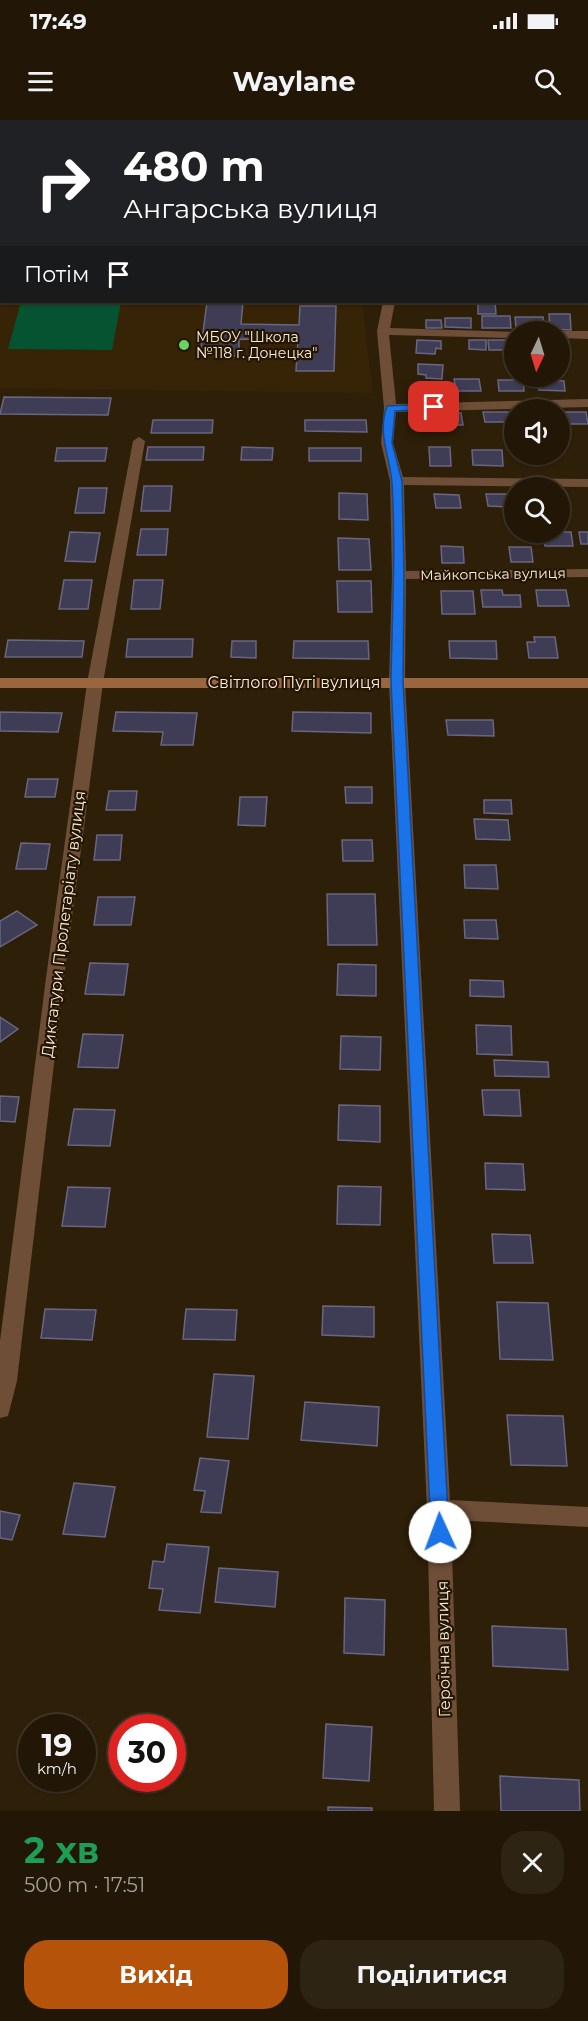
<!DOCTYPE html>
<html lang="uk">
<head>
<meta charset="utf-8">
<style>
	:root { --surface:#221706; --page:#2e2414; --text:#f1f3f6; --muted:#a29f9b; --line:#3f3628; --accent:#b45309 }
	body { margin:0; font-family:Montserrat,sans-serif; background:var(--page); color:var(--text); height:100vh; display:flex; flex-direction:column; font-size:22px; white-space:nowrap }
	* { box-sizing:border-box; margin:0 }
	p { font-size:20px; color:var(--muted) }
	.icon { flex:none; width:33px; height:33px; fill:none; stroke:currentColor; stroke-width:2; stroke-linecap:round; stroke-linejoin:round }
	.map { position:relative; height:1691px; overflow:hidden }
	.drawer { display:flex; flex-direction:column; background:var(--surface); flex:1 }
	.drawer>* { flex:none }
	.hud { position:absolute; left:0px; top:0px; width:588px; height:183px; box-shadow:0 2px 4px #0004,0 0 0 2px var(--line); background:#202124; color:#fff; overflow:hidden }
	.needle { width:39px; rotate:184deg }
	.controls { position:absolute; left:504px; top:201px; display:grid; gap:12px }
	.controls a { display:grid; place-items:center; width:66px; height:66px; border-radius:50%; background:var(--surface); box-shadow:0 2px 4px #0004,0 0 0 2px var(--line); font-size:30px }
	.speed { position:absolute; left:18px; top:1594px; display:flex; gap:12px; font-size:30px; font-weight:700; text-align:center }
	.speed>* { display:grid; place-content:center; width:78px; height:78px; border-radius:50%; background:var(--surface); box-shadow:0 2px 4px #0004,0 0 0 2px var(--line); line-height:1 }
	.speed small { font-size:15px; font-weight:400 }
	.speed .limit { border:9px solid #d22; background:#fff; color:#111 }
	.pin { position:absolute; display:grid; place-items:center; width:51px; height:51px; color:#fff; margin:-26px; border-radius:12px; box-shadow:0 3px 9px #0006 }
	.me { position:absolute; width:66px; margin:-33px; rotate:358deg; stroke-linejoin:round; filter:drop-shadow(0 0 4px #0008) }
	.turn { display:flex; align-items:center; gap:21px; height:126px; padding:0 24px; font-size:27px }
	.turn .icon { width:78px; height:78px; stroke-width:2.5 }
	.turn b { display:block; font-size:42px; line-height:51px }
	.then { display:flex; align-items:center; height:57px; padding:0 24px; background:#0003; gap:12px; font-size:22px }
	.round { display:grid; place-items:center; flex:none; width:63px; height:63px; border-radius:24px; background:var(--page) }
	.headline { display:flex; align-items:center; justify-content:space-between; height:102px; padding:0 24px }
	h1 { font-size:36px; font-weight:700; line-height:45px; color:#1e9e55 }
	.button { display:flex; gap:12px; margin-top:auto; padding:12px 24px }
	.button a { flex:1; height:69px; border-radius:24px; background:var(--accent); color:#fff; font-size:24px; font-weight:700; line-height:69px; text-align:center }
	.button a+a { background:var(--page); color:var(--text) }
	.status { display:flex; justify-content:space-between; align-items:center; height:42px; padding:0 30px; background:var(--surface); direction:ltr }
	.status svg { height:16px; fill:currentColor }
	header { display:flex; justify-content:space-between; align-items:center; height:78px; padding:0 24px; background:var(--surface); font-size:27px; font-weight:700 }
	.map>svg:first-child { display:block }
	.built { fill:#372305 }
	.green { fill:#055331 }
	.building { fill:#3f3d56; stroke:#696681; stroke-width:1.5 }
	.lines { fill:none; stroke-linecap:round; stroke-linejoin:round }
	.street { fill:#6f4e37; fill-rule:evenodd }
	.secondary { fill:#9a6640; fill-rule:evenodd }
	.route { fill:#1a73e8; stroke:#114b97; stroke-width:1.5 }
	.poi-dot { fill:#68d465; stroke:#241501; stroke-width:2 }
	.labels { text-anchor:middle; stroke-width:4.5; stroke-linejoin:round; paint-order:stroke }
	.far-poi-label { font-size:14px; fill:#f6ebde; stroke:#241501; text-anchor:start }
	.far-street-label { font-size:14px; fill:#f6ebde; stroke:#241501 }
	.street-label { font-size:16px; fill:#f6ebde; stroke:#241501 }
</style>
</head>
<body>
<div class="status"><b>17:49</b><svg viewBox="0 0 49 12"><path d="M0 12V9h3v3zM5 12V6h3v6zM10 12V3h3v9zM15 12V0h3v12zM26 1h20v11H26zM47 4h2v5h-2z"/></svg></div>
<header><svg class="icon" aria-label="menu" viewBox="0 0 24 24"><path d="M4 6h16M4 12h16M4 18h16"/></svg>Waylane<svg class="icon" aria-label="search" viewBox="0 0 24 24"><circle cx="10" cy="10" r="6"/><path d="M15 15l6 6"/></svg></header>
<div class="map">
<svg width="588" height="1691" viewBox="0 0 588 1691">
	<rect width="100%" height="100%" fill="#2e1f08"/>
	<path class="built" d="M0 132 2 182H362L373 273 0 268Z"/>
	<path class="green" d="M21 182H121L112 230 8 229Z"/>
	<g class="building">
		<path d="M24 0H85L24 2Z"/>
		<path d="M90 0H232L90 2Z"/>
		<path d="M207 182H243L241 204 299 205 300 186H336L334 251H296L298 220 239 219V236L200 235Z"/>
		<path d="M478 182H495L496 194H478Z"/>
		<path d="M549 194H570L571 210 550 209Z"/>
		<path d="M482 196H510L511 208H482Z"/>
		<path d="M515 197H543L544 204H536V209L516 208Z"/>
		<path d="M445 198H471V208L445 207Z"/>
		<path d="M426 200H441L442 208H426Z"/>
		<path d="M417 220 441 221V229L436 228 435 234 416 233Z"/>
		<path d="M469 220H486V230L469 229Z"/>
		<path d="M488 220H507L508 230H489Z"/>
		<path d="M418 244 443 245 442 259 426 258V255L418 254Z"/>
		<path d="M454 259H479L481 271H456Z"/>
		<path d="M498 260H523L524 271H499Z"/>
		<path d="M538 260 564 261 565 271 539 270Z"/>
		<path d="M4 277 111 278 108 295 0 294Z"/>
		<path d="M483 292H511L512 302H485Z"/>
		<path d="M563 292H586L588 304H565Z"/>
		<path d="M428 293H461L463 305H430Z"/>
		<path d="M153 300H213L212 313H151Z"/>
		<path d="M305 300H366L367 312 305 311Z"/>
		<path d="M148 327H204L203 340H146Z"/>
		<path d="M242 327 273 328 272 340H241Z"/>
		<path d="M429 327H450L451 346H430Z"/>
		<path d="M57 328H107L105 341H55Z"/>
		<rect x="309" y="328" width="52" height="13"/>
		<path d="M472 330H502L503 346 473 345Z"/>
		<path d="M144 366H172L170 391H141Z"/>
		<path d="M79 368H107L104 393H75Z"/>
		<path d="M339 373 367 374 368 400 339 399Z"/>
		<path d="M434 374 459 375 461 388H436Z"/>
		<path d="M486 374H507L509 387 488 386Z"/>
		<path d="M560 374H567L569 388 560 389Z"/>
		<path d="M141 409H168L166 435H137Z"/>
		<path d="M70 412 100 413 95 442 65 441Z"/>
		<path d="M543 412H571L573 426H545Z"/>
		<path d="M579 412H588V424H581Z"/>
		<path d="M338 418 369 419 371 450H339Z"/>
		<path d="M441 426 463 427 464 443H442Z"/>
		<path d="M509 427H531L533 442H511Z"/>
		<path d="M64 460H92L88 489H59Z"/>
		<path d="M134 460H163L160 489H131Z"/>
		<path d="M337 461H371L372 492H338Z"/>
		<path d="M481 470H502L503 475H520L521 487H483Z"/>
		<path d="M536 470H566L569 486H538Z"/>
		<path d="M441 471H473L475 494H442Z"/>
		<path d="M534 517H555L558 538H529L527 522H535Z"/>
		<path d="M128 519H193L192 537H126Z"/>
		<path d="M8 520 84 521 82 537H5Z"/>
		<path d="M232 521H256V538L231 537Z"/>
		<path d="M294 521H368L369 539 293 538Z"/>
		<path d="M449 521H496L497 539 450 538Z"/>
		<path d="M0 592 62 593 58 612 0 611Z"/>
		<path d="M116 592 197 593 193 625H161L163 612 113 611Z"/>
		<path d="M293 592 371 593V613L292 611Z"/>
		<path d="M446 600H493L494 616 448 615Z"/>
		<path d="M28 659H58L55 677H25Z"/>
		<path d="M345 667H372V683H346Z"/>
		<path d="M109 671H137L135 690H106Z"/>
		<path d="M240 677H267L265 706 238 705Z"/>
		<path d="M484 680H511L512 694 484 693Z"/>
		<path d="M474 699 508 700 510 720 476 719Z"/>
		<path d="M97 715H122L120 740H94Z"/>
		<path d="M342 720H372L373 741H343Z"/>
		<path d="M21 723 50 724 46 749H16Z"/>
		<path d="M464 745H496L498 769 465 768Z"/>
		<path d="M327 774H375L377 825H328Z"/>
		<path d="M98 777H135L131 805H94Z"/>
		<path d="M17 791 37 805 0 827V801Z"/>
		<path d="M464 800H496L498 819 465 818Z"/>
		<path d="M90 843 128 844 124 875 85 874Z"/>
		<path d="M338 844 376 845V876L337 875Z"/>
		<path d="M470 860 503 861 504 877 470 876Z"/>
		<path d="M0 897 18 909 0 922Z"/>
		<path d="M476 905 511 906 512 935 477 934Z"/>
		<path d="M83 914 123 915 118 948 78 947Z"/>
		<path d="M341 916 381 917 380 950 340 949Z"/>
		<path d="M494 940 548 942 549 957 495 956Z"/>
		<path d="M482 970H519L521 996 484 995Z"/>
		<path d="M0 976 19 977 15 1002 0 1001Z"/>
		<path d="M339 985 380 986V1022L338 1020Z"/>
		<path d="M74 989 115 990 110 1026 68 1025Z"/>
		<path d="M485 1043 523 1044 525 1070 486 1069Z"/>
		<path d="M338 1066 381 1067 380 1105 337 1104Z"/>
		<path d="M68 1067 110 1068 105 1107 62 1106Z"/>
		<path d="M492 1114 530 1115 533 1143H494Z"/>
		<path d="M497 1182 548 1183 553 1240 500 1239Z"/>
		<path d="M323 1186 374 1187V1217L322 1215Z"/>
		<path d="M45 1189 96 1190 92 1220 41 1218Z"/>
		<path d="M186 1189 237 1190 235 1220 183 1219Z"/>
		<path d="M214 1254 254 1256 248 1319 207 1317Z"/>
		<path d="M305 1282 379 1287 377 1326 301 1320Z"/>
		<path d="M507 1295 563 1296 567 1346 511 1345Z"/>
		<path d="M200 1338 229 1341 221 1393 201 1392 205 1371 194 1370Z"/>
		<path d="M74 1363 115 1367 105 1417 63 1414Z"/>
		<path d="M0 1391 20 1395 12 1420 0 1418Z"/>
		<path d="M167 1424 209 1427 200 1493 159 1490 163 1469 149 1468 153 1441 164 1442Z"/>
		<path d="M219 1448 278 1452 275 1487 215 1482Z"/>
		<path d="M345 1478 385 1480 384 1535 344 1533Z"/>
		<path d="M492 1506 566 1509 568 1550 493 1546Z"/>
		<path d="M326 1604 372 1607 369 1661 323 1658Z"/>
		<path d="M500 1656 579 1660 580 1691H501Z"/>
		<path d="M328 1687 372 1688V1691H328Z"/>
	</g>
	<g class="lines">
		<g class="street">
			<rect x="253" y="0" width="10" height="2"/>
			<rect x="586" y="79" width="2" height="6"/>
			<rect x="0" y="127" width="2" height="6"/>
			<rect x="586" y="137" width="2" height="6"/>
			<path d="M383 182H395L390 208 518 212H514V218L389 215 396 284 588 279V287L396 292 393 323 403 357 588 359V367L404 365 406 451 588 449V457L406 459 405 562 450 1380 588 1387V1407L451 1400 460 1691H434L427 1389 389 562 392 455 390 361 381 323 384 288 377 211Z"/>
			<path d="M588 211V219L560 218V211Z"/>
			<path d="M139 317 145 321 103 563 64 858 17 1261 8 1296 0 1298V1221L46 858 87 563 133 321Z"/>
		</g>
		<g class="secondary">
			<rect x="0" y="13" width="2" height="6"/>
			<rect x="586" y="27" width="2" height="6"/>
			<rect x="0" y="558" width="588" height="10"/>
		</g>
	</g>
	<path class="route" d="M434 284 438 285V289L395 291 392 323 402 361 404 456 403 562 449 1412 446 1417 440 1420 433 1417 431 1412 391 562C392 496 396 429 392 363 390 336 377 314 387 286Z"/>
	<circle class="poi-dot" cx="184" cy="225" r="6"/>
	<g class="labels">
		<g class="far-poi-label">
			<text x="196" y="222">МБОУ "Школа<tspan x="196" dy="16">№118 г. Донецка"</tspan></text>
		</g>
		<g class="far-street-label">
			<text transform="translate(493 454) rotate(-1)" y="5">Майкопська вулиця</text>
		</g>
		<g class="street-label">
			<text x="294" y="568">Світлого Путі вулиця</text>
			<text transform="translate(63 804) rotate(-83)" y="6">Диктатури Пролетаріату вулиця</text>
			<text transform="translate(443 1529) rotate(-91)" y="6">Героїчна вулиця</text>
		</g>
	</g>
</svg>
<div class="controls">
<a><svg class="needle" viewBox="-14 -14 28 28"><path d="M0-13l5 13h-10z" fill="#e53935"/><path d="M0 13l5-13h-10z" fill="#a29f9b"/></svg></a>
<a><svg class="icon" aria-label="sound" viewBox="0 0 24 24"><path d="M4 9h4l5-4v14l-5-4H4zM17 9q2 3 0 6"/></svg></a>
<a><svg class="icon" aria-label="search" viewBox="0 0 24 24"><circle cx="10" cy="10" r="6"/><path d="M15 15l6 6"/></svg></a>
</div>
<div class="speed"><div>19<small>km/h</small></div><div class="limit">30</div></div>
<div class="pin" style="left:434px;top:287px;background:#d93025"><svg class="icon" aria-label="arrive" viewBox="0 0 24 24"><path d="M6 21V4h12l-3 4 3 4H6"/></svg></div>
<svg class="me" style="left:440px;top:1412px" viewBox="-20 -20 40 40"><circle r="19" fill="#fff"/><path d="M0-13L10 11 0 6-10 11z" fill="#1a73e8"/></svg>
<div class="hud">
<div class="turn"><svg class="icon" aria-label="right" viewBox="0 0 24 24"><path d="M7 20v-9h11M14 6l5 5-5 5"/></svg><div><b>480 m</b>Ангарська вулиця</div></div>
<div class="then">Потім<svg class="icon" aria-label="arrive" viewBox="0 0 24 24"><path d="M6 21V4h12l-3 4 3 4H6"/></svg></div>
</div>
</div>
<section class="drawer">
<div class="headline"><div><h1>2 хв</h1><p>500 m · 17:51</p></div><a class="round"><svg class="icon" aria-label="close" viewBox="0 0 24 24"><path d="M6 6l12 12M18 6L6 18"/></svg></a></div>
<div class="button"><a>Вихід</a><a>Поділитися</a></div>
</section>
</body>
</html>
